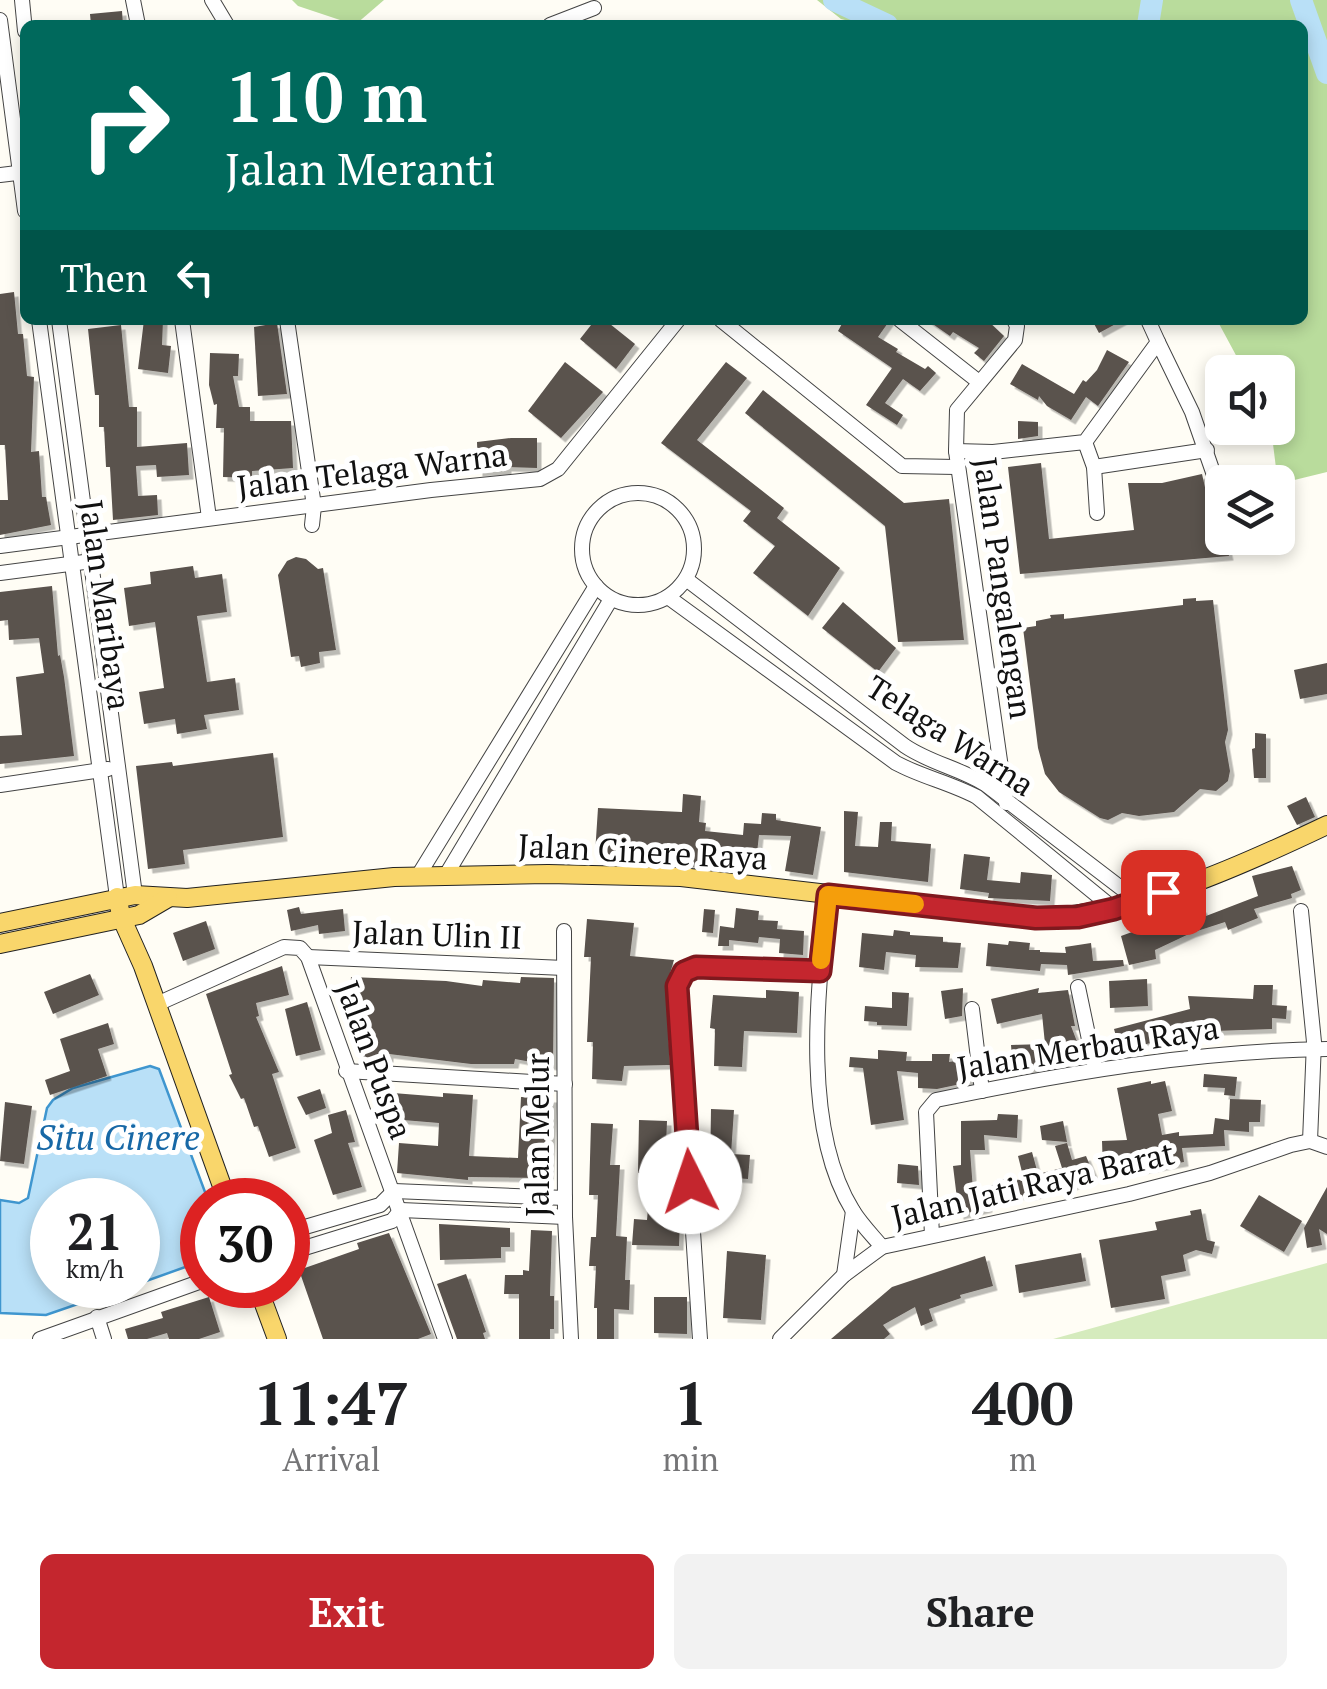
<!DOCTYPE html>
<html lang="en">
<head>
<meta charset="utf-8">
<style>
	:root { --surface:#fff; --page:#f2f2f2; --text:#202124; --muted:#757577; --accent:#c4262e }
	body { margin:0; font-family:"PT Serif",serif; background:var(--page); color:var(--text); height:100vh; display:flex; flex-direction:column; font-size:38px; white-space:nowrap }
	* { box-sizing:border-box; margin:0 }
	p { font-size:32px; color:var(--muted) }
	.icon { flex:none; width:55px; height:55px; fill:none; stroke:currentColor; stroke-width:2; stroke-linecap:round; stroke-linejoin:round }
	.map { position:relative; height:1339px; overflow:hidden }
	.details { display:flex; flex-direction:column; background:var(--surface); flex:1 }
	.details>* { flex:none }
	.guide { position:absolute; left:20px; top:20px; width:1288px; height:305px; border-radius:15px; box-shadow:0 5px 15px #0003; background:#00695c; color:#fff; overflow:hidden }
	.buttons { position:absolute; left:1205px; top:355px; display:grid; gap:20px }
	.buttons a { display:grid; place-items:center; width:90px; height:90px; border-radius:15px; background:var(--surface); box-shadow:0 5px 15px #0003; font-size:50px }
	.speed { position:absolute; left:30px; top:1178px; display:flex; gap:20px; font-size:50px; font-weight:700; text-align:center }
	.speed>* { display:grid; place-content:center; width:130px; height:130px; border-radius:50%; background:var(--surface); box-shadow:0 5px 15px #0003; line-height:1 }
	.speed small { font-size:25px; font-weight:400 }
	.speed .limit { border:15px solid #d22; background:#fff; color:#111 }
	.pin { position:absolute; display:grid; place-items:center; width:85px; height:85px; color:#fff; margin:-42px; border-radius:20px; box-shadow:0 5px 15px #0006 }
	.me { position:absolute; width:110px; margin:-55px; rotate:356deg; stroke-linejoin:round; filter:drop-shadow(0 0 8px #0008) }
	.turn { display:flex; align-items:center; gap:35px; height:210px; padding:0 40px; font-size:45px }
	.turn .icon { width:130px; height:130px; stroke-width:2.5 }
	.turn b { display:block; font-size:70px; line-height:85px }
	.then { display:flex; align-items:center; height:95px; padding:0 40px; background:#0003; gap:20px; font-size:38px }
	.eta { display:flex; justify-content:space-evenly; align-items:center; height:170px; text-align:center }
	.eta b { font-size:60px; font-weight:700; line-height:70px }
	.cta { display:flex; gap:20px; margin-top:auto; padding:20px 40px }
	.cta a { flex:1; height:115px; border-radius:15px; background:var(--accent); color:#fff; font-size:40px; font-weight:700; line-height:115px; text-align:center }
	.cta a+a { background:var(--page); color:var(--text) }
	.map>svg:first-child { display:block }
	.green { fill:#d5ebbd }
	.forest { fill:#b9dc9c }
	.water { fill:#b9e0f7; stroke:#3f96cf; stroke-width:2.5 }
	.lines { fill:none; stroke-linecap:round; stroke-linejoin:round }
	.river { stroke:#b9e0f7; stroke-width:22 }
	.building { fill:#5a524d; filter:url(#shadow) }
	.minor-casing { stroke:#444; stroke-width:16 }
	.major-casing { stroke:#222; stroke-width:20 }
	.minor { stroke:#fff; stroke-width:14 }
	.major { stroke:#f9d66b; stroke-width:18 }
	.route-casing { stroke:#7f191e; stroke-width:25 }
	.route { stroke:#c4262e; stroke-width:18 }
	.slow { stroke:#f59e0b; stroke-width:18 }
	.labels { text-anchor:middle; stroke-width:10; stroke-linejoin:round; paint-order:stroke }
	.street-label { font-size:32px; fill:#111; stroke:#fff }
	.water-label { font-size:35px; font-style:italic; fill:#1768a6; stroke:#fff }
</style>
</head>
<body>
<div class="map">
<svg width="1327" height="1339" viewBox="0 0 1327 1339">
	<defs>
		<filter id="shadow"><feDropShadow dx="4.5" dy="4.5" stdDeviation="0" flood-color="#0004"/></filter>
	</defs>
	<rect width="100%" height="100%" fill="#fffdf5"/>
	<path class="green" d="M1327 1263V1339H1053Z"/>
	<g class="forest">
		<path d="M292 0H384L355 25 298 6Z"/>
		<path d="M817 0H1327V472L1278 484 1271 428H1278V372H1245L1217 320H1302V25H865L841 19Z"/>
	</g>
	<path class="water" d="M150 1066 159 1069 208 1200H202V1261L138 1284V1200H52V1285H133L46 1315 0 1313V1200L19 1203 28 1198 47 1108 53 1100 73 1088Z"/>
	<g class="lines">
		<g class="river">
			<path d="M834 0 887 25"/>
			<path d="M1301 0 1327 73"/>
			<path d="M1148 25 1152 0"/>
		</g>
	</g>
	<g class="building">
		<path d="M122 11 123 25H91L90 14Z"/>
		<path d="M14 292 18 334H23L27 376 34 377 31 452 39 451 42 497H46L51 525 0 535V500H8L5 445H0V294Z"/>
		<path d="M144 320H163L162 345 171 346 168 373 138 369Z"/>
		<path d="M595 320H605L635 344 616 369 580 339Z"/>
		<path d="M844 320H890L878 337 898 349 896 352 925 369 928 366 936 373 920 391 903 379 885 403 903 415 897 425 866 405 892 368 838 331Z"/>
		<path d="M927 320H987L1004 336 984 361 974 353 979 348 953 332 950 336Z"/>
		<path d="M1092 320H1123L1099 333Z"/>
		<path d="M277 323 287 394 258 396 254 327Z"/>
		<path d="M121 325 129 407H137V447L187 443 189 475 157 477 156 465 136 466 138 496 157 495 158 515 113 520 110 467H106L104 427H99V395H95L88 329Z"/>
		<path d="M1107 350 1129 362 1098 406 1086 397 1071 420 1047 406 1039 396 1038 400 1010 384 1022 364 1074 394 1083 380 1086 382 1097 370Z"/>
		<path d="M210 353 239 354 238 376H233L239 407H250V421H291L293 468 252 471V478L223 477 224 428H216L217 404 214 405 209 385Z"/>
		<path d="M565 362 603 392 561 438 528 411Z"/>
		<path d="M726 362 747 378 697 440 784 508 777 518 840 568 808 616 753 573 775 546 743 521 751 511 661 443Z"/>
		<path d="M763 390 904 503 949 499 964 640 898 642 885 526 745 413Z"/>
		<path d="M1018 421 1038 422V436L1018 439Z"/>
		<path d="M511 438H537V468L507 467V470L478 472 477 442Z"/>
		<path d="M1041 463 1049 539 1134 530 1128 483H1162L1202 474 1213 523 1222 522V538H1225L1229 556 1020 574 1008 467Z"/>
		<path d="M296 557 306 559 318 569 323 568 336 650 319 652 320 663 301 667 299 656 291 657 278 575 287 561Z"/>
		<path d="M193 566 195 578 222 574 227 612 197 616 207 682 235 678 239 710 204 715 207 729 177 734 175 719 144 724 139 692 164 688 155 622 129 626 124 588 151 584 150 572Z"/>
		<path d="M52 586 58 656 60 655 64 677 74 756 0 764V736L22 735 16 677 44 673 39 638 9 640 8 620 0 621V592Z"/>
		<path d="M1196 598V601L1213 600 1228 730 1225 742 1230 771 1228 781 1216 791 1200 789 1174 812 1139 816 1122 813 1108 820 1100 818 1059 792 1045 774 1038 748 1023 628 1036 626V621L1051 618 1050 615 1064 614V619L1183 605V599Z"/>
		<path d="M843 602 896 648 878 672 822 628Z"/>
		<path d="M1327 663V694L1300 699 1294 670Z"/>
		<path d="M1255 733 1266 734V778H1254L1252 749 1255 748Z"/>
		<path d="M273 753 283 837 183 850 185 864 148 869 136 766 172 762 173 766Z"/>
		<path d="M683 794 701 796 699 822 706 823 705 831 743 835 744 823 761 824 762 813 776 814V820L821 827 813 875 785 871 791 836 759 835 756 862 703 858 702 867 641 864V857L595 854 598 808 682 812Z"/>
		<path d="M1306 797 1315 817 1297 825 1287 806Z"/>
		<path d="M844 811 858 812 855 846 878 847 880 822H892L891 841 931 844 928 882 844 872Z"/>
		<path d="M964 854 990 857 987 880 1020 883 1021 872 1052 875 1050 901 988 898 989 893 960 889Z"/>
		<path d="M1292 866 1301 890 1291 894 1292 898 1254 909 1258 918 1228 930 1225 922 1191 933 1155 950 1156 959 1129 965 1121 936 1168 919 1169 922 1202 908 1206 916 1258 896 1252 876Z"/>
		<path d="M299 907 301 914 343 909 345 931 319 934 318 925 291 931 287 910Z"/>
		<path d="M736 908 759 911 758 920 778 921 777 929 804 931 803 955 779 953 780 939 759 937 758 943 729 940V946H718L720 926 734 928Z"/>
		<path d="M704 909 715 910 713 933 702 932Z"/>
		<path d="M587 919 634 923 630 956 674 960 666 987 670 1065 624 1066 622 1081 592 1079 593 1042H587L591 957H584Z"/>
		<path d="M206 921 215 949 183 961 173 933Z"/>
		<path d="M894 930 910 932V935L943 937V942L961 943 958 968 915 967 916 955 886 952 884 970 859 967 862 933 893 936Z"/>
		<path d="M1009 941 1030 943 1029 950H1040V952L1066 953 1065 947 1091 943 1093 961 1123 960 1124 966 1068 975 1067 965 1041 964 1040 971 986 966 988 943 1008 945Z"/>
		<path d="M282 966 289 995 256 1003 259 1016 256 1017 279 1072 272 1074 296 1148 269 1157 258 1126 254 1127 244 1098 241 1099 229 1075 232 1074 206 994Z"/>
		<path d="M90 974 99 995 53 1014 44 992Z"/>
		<path d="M351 977 446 981 482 986 483 980 520 983 521 977 554 978 553 1066 515 1059 514 1064H471L389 1054V1058L362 1057 364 1014 349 1013Z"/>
		<path d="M1147 979 1148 1006 1110 1008 1109 981Z"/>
		<path d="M1254 985H1273L1272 1005 1287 1006 1286 1019 1272 1018V1029L1156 1033 1158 1041 1120 1051 1114 1029 1190 1009 1188 996 1253 999Z"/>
		<path d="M963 988 962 1016 945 1019 941 991Z"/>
		<path d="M1039 988 1038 993 1068 990 1075 1026H1071L1081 1052 1049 1067 1013 1070 1011 1045 1045 1044 1042 1014 997 1024 991 999Z"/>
		<path d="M766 990 799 992 797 1033 744 1031 742 1067 714 1066 715 1029 710 1028 713 995 766 998Z"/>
		<path d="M892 992 909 993 907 1026 877 1025V1022L864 1021 865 1006 892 1008Z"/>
		<path d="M307 1002 321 1050 296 1056 285 1009Z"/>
		<path d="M108 1023 114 1044 98 1049 107 1076 50 1095 45 1080 70 1071 60 1039Z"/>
		<path d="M878 1050 907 1052 906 1061H932V1054H950L949 1062 967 1059 970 1082 937 1089 918 1088V1073L897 1071 904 1120 871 1125 863 1068 849 1067 850 1057 878 1059Z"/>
		<path d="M1204 1074 1237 1077 1235 1096 1224 1095 1225 1088 1203 1087Z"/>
		<path d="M1151 1081V1084L1165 1081 1172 1111 1158 1114 1162 1135 1179 1132V1136L1213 1134 1215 1118 1229 1120 1230 1099 1261 1100 1260 1122H1249V1132L1224 1130 1225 1146 1182 1148 1184 1162 1140 1170 1103 1171 1102 1141 1127 1140 1117 1088Z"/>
		<path d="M320 1089 326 1108 306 1115 297 1097Z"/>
		<path d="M393 1093 443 1097V1093L473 1095 469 1156 518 1158 521 1097 553 1098 549 1178 468 1177V1180L397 1173 399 1143 438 1146 439 1123 391 1119Z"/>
		<path d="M5 1102 32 1106 24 1164 0 1161Z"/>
		<path d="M711 1109 734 1110 731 1154 750 1155 748 1179 710 1176Z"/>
		<path d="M346 1110 355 1142 348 1143 362 1187 333 1195 314 1140 332 1133 328 1115Z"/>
		<path d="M998 1114 1018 1115 1017 1138 984 1135 985 1150H970L973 1190 996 1184 997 1179 1024 1180 1018 1156 1032 1152 1038 1174 1062 1168 1055 1146 1067 1143 1072 1160 1086 1156 1094 1175 1068 1188 1067 1185 1030 1196 985 1194 988 1208 959 1215 953 1166 961 1165V1121L997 1120Z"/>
		<path d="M639 1120 667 1121 666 1145H671L668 1184H674L670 1220H680L679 1246 632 1245 634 1219 647 1220 651 1174 638 1173Z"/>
		<path d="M1063 1121 1067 1142 1042 1140 1040 1126Z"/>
		<path d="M591 1123 613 1124 610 1165H620L616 1236 627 1237 625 1280H630L629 1310 614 1309V1339H597V1308H594L596 1266H589L591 1237H596L598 1195H589Z"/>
		<path d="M898 1164 918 1166 919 1185 897 1183Z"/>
		<path d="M1327 1187V1234L1319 1229 1322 1245 1307 1248 1304 1228Z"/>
		<path d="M1259 1195 1302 1221 1284 1252 1240 1226Z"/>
		<path d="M1201 1209 1207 1240 1215 1242 1212 1254 1196 1250 1183 1255 1186 1271 1161 1276 1165 1299 1111 1308 1099 1240 1157 1230 1155 1222 1191 1215 1190 1211Z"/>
		<path d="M439 1224 510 1228V1247H501V1258L440 1260Z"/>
		<path d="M531 1230 552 1231 550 1296H554V1329H550V1339H519V1294H504L505 1275H523V1270L529 1271Z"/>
		<path d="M389 1233 431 1334 418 1339H323L299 1270 359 1249 357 1243Z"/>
		<path d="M727 1251 766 1255 761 1320 723 1318Z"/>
		<path d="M1081 1253 1086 1281 1019 1293 1015 1265Z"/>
		<path d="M985 1256 993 1286 960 1295 961 1298 929 1309 933 1321 921 1326 915 1307 883 1325 890 1334 884 1339H831L892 1287Z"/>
		<path d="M466 1274 486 1332 483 1333 485 1339H457L437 1284Z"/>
		<path d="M209 1297 220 1332 199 1339H169L167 1333 147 1339H128L125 1329 163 1318 161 1312Z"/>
		<path d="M654 1297H687V1334L654 1333Z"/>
	</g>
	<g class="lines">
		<g class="minor-casing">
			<g id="minor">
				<path d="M22 0 25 31"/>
				<path d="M133 0 138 25"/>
				<path d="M212 0 227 25"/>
				<path d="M0 20 25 211"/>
				<path d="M550 25 594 8"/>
				<path d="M0 175 25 172"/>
				<path d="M39 320 117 897"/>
				<path d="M59 320 135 895"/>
				<path d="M182 320 209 518"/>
				<path d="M287 320 314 506 312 525"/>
				<path d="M721 320 902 466 956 467"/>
				<path d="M900 320 979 382"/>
				<path d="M1158 342 1192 412 1222 498"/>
				<path d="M1085 442 1094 467 1097 513"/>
				<path d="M956 451 993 452 1085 442 1158 342 1148 320"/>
				<path d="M1094 467 1207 450"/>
				<circle cx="638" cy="549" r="56"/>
				<path d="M0 546 431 490 540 479 558 469 678 320"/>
				<path d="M0 573 92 561"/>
				<path d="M686 579 905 746C930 763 959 768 985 784L1138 901"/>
				<path d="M668 597 896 763C922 777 951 783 977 797L1114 909"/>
				<path d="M0 785 108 769"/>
				<path d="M1006 803 956 451 957 410 1015 340 1017 326 1014 320"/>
				<path d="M446 875 611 599"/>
				<path d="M418 876 596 586"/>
				<path d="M828 895C818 988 801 1127 853 1211 861 1224 872 1235 882 1247"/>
				<path d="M1301 911 1314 1042 1310 1141"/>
				<path d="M564 931 565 1217 571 1339"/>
				<path d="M308 957 564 968"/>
				<path d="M1078 987 1095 1068"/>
				<path d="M157 1004 284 947 300 948 308 957 445 1339"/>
				<path d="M972 1009 982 1091"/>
				<path d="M346 1071 565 1084"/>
				<path d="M288 1232 380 1205 394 1191 565 1198"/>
				<path d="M932 1235 926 1112 936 1100C1066 1073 1194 1051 1327 1049"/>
				<path d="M288 1253 392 1221 401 1210 565 1217"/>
				<path d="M844 1275 853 1211"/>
				<path d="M97 1317 104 1339"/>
				<path d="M40 1339 202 1281"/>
				<path d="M700 1339 677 986 684 972 696 967 820 971"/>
				<path d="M780 1339 844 1275 882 1247 1129 1194 1210 1173 1291 1145 1310 1141 1327 1147"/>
			</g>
		</g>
		<g class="major-casing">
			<g id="major">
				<path d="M117 897 122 919 143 966 227 1200"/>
				<path d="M0 923 135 895 187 898 394 877 548 874 681 877 1036 918C1131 916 1241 866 1327 825"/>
				<path d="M0 944 139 915 168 898"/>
				<path d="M257 1285 277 1339"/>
			</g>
		</g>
		<use href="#minor" class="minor"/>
		<use href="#major" class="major"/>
	</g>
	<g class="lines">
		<g class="route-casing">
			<path id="route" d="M690 1182 677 986 684 972 696 967 820 971 828 895 1036 918 1078 917 1114 909 1163 892"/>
		</g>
		<use href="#route" class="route"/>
		<path class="slow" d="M821 960 828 895 915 904"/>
	</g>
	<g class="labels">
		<g class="street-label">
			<text transform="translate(372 471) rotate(-7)" y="11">Jalan Telaga Warna</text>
			<text transform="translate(1003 588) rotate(82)" y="11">Jalan Pangalengan</text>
			<text transform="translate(105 605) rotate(82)" y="11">Jalan Maribaya</text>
			<text transform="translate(950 736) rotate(33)" y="11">Telaga Warna</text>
			<text transform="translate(643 852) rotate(3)" y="11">Jalan Cinere Raya</text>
			<text transform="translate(437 935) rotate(2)" y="11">Jalan Ulin II</text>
			<text transform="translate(1088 1048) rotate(-9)" y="11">Jalan Merbau Raya</text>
			<text transform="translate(374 1060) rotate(70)" y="11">Jalan Puspa</text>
			<text transform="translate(538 1135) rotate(-90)" y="11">Jalan Melur</text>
			<text transform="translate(1033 1185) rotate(-13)" y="11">Jalan Jati Raya Barat</text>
		</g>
		<g class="water-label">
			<text x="118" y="1150">Situ Cinere</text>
		</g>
	</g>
</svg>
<div class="buttons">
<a><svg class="icon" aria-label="sound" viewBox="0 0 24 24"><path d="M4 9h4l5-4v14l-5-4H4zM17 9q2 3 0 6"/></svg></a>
<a><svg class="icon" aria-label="layers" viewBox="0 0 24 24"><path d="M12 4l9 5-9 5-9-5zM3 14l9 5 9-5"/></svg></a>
</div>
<div class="speed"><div>21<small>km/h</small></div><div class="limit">30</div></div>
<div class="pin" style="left:1163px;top:892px;background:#d93025"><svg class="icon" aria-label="arrive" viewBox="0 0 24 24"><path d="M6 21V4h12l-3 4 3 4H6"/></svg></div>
<svg class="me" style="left:690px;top:1182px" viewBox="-20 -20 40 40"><circle r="19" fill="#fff"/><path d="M0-13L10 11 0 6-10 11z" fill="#c4262e"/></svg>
<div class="guide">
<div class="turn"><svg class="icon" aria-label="right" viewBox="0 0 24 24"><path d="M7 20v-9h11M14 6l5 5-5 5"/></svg><div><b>110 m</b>Jalan Meranti</div></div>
<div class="then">Then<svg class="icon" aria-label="left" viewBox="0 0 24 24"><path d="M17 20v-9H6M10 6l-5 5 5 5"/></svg></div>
</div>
</div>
<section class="details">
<div class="eta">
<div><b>11:47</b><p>Arrival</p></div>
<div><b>1</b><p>min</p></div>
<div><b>400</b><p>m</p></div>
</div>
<div class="cta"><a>Exit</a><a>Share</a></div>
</section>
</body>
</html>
